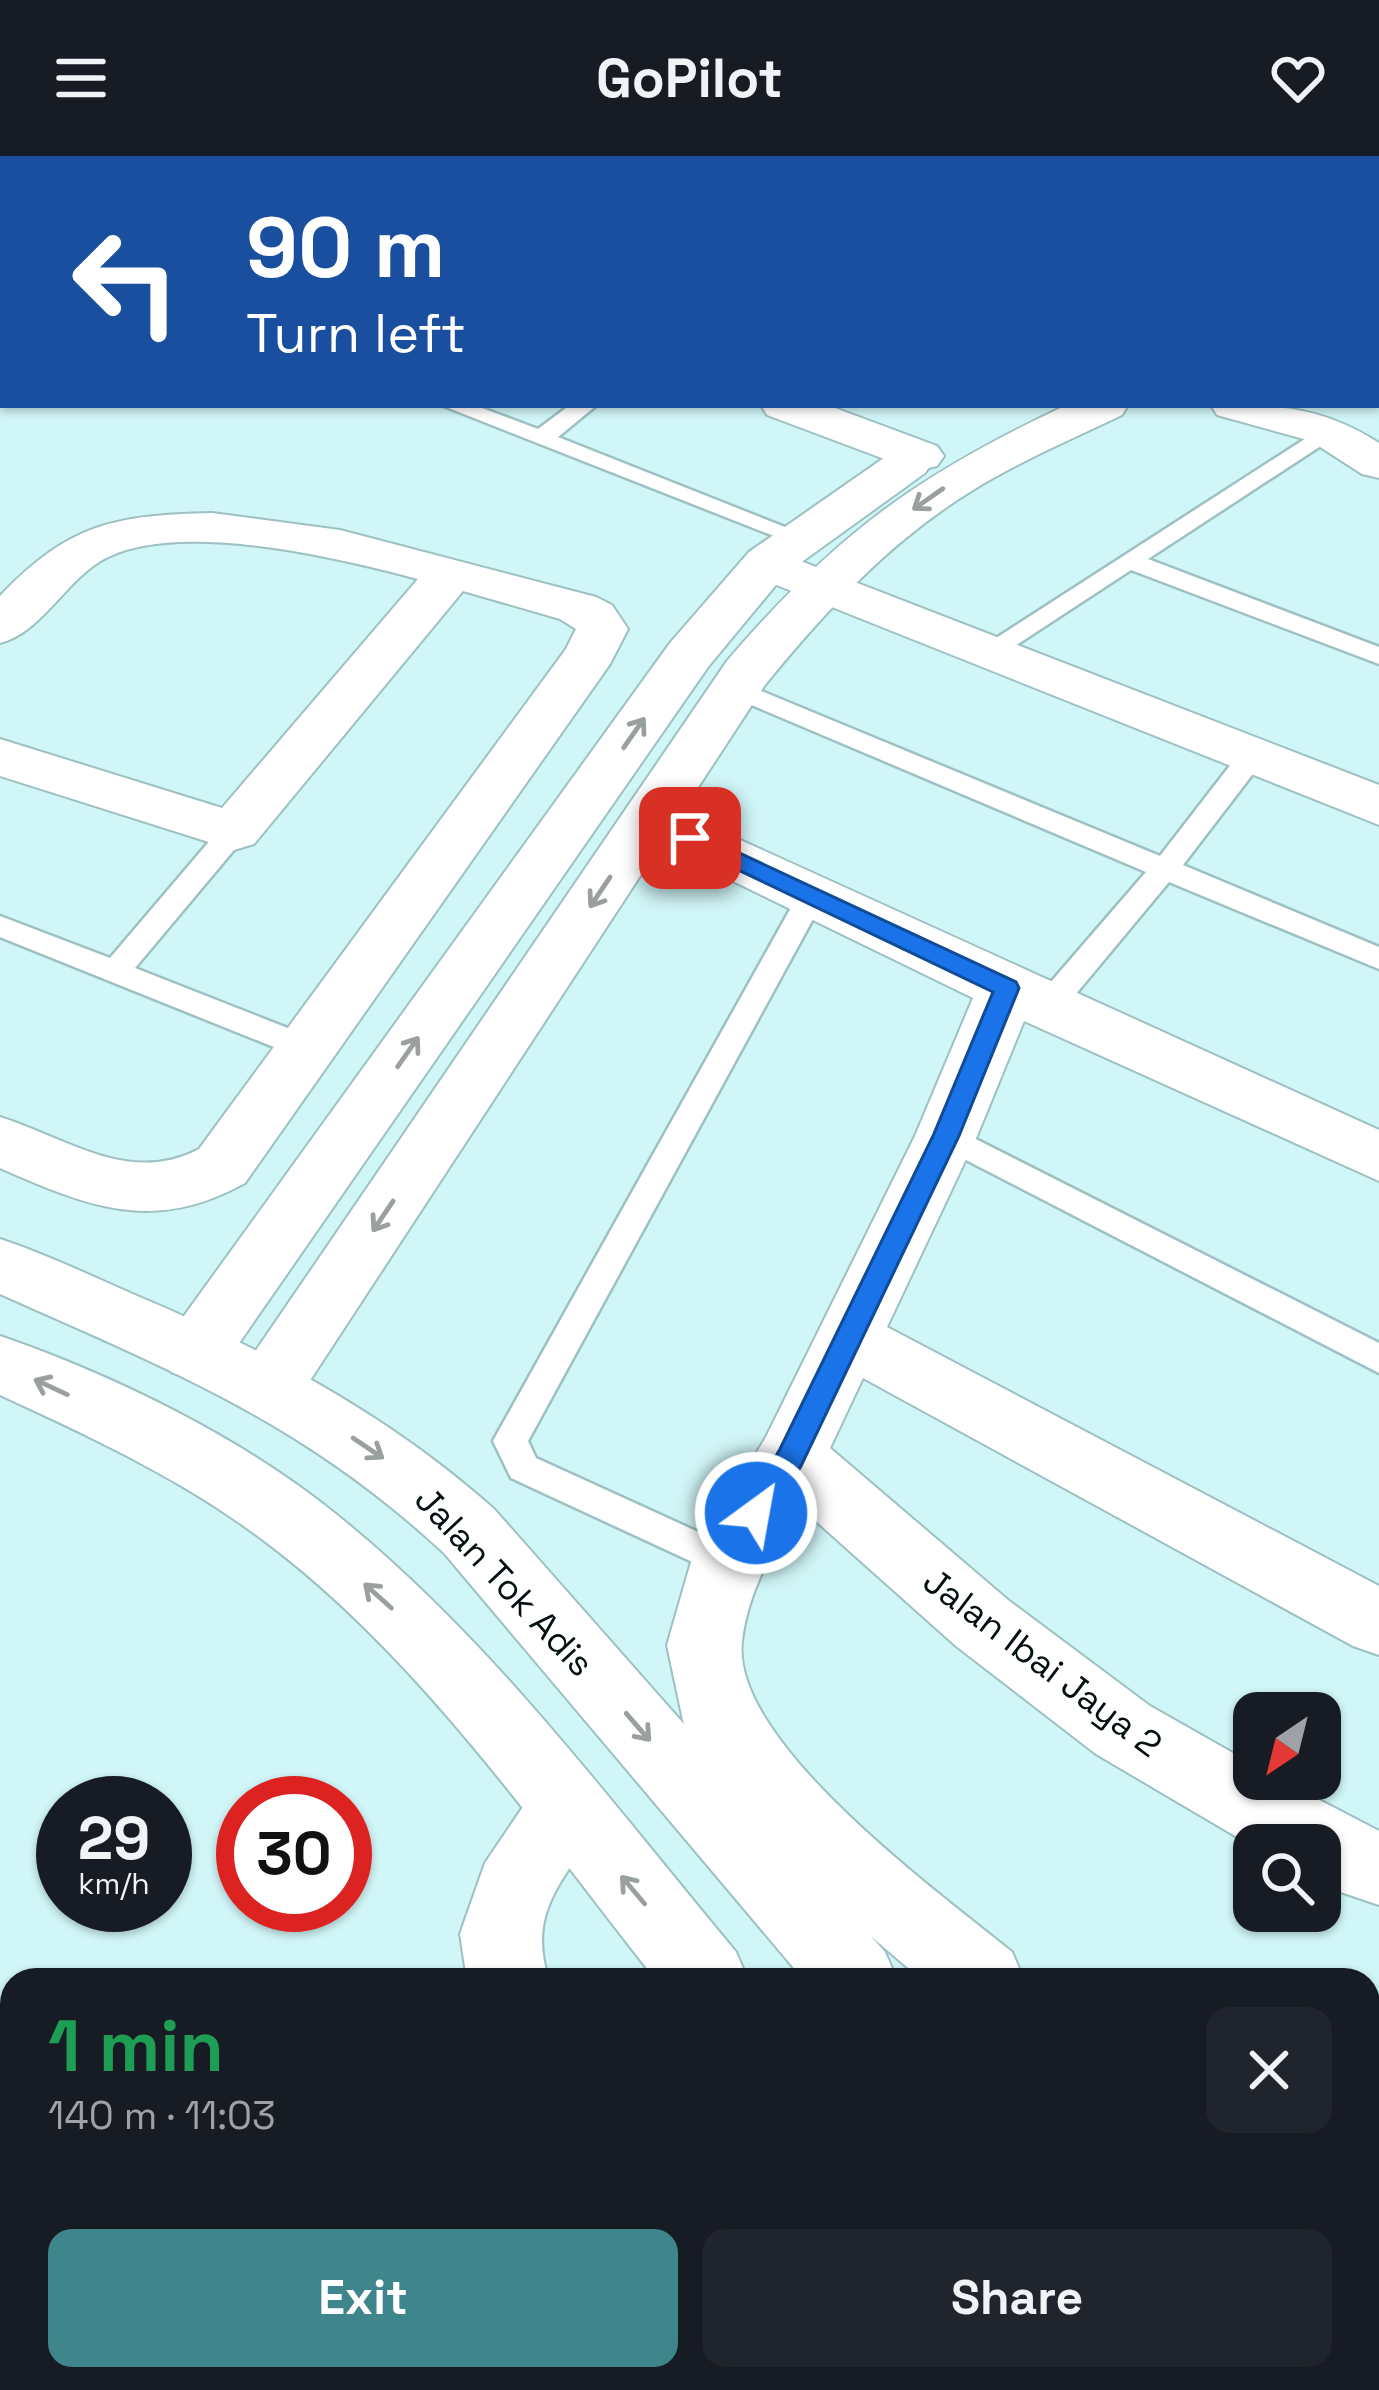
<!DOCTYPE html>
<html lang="en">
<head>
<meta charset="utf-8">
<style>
	:root { --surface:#171b24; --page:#20242c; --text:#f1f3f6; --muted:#9ea1a6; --accent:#3e868b }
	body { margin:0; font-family:"Space Grotesk",sans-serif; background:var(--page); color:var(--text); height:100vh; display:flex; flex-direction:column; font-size:45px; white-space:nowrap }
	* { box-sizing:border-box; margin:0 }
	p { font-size:39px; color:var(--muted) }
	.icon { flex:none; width:66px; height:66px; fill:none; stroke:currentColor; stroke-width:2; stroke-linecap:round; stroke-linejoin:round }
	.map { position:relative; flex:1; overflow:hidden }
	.details { position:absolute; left:0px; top:1812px; width:1380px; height:423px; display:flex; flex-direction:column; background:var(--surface); border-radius:36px 36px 0 0; box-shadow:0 3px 9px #0004 }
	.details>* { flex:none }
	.top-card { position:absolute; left:0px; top:0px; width:1380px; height:252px; box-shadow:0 3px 9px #0004; background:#1a4fa0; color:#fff; overflow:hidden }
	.needle { width:78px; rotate:215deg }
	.tools { position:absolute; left:1233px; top:1536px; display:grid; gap:24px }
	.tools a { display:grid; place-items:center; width:108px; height:108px; border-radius:24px; background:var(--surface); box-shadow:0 3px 9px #0004; font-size:60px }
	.speed { position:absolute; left:36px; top:1620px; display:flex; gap:24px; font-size:60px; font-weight:700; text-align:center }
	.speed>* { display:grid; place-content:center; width:156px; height:156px; border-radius:50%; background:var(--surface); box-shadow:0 3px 9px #0004; line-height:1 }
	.speed small { font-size:30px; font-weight:400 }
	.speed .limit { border:18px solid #d22; background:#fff; color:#111 }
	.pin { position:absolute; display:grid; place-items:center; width:102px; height:102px; color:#fff; margin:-51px; border-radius:24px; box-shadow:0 6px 18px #0006 }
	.me { position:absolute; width:132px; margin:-66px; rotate:32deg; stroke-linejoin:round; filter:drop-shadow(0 0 9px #0008) }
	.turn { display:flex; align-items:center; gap:42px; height:252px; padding:0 48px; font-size:54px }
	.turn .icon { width:156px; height:156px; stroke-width:2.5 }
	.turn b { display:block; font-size:84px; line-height:102px }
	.round { display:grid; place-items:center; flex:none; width:126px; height:126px; border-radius:24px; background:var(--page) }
	.headline { display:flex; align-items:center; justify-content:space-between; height:204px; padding:0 48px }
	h1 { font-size:72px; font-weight:600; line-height:90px; color:#1e9e55 }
	.primary-button { display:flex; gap:24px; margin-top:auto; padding:24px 48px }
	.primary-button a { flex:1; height:138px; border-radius:24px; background:var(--accent); color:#fff; font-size:48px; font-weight:600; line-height:138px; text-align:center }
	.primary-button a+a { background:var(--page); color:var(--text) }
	header { display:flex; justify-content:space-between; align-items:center; height:156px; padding:0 48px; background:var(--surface); font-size:54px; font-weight:600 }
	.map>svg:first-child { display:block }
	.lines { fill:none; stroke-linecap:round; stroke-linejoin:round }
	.lane-casing { stroke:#9dc0c3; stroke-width:5 }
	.street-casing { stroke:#9dc0c3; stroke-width:4 }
	.secondary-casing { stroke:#9dc0c3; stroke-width:4 }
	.primary-casing { stroke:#9dc0c3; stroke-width:4 }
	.lane { fill:#fff; fill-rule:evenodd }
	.street { fill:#fff; fill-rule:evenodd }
	.secondary { fill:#fff; fill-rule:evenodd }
	.primary { fill:#fff; fill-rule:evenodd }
	.oneway { stroke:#9a9f9f }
	.route { fill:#1a73e8; stroke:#114b97; stroke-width:3 }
	.labels { text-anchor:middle; stroke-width:9; stroke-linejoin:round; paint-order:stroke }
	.street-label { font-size:36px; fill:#030f10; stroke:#fff }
</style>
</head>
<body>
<header><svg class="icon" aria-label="menu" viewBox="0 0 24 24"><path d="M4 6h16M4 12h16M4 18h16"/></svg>GoPilot<svg class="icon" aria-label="heart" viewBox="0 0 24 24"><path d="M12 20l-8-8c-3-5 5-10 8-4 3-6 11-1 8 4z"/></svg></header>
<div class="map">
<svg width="1379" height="2234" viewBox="0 0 1379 2234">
	<rect width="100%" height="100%" fill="#d1f6f8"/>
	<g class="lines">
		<g class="lane-casing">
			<g id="lane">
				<path d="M398 0H424L426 3H400Z"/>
				<path d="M939 0H966L968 3H941Z"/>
				<path d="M1252 0H1275L1277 3H1254Z"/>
				<path d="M441 249H474L538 273 570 249H597L558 281 810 381 798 388 789 386Z"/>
				<path d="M1328 268 1340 275 1336 280 1148 403 1379 491V508L1131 414 998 501H980L976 495Z"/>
				<path d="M737 525 1160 700 1242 594H1262L1266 600 1262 606 1183 709 1379 791V813L1169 726 1060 857H1038L1034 849 1038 841 1146 716 728 539 724 533Z"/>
				<path d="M234 666 248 675 244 682 135 812 318 884 322 892 318 900H296L0 781V760L110 802 224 668Z"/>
				<path d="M811 731 825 741 528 1285 536 1302 740 1395 745 1406 740 1417 727 1422 511 1322 493 1285 797 741Z"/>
				<path d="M946 968 1379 1187V1217L935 988 930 980 935 972Z"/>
			</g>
		</g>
		<g class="street-casing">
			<g id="street">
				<path d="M222 0H265L220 3Z"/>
				<path d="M649 0H698L700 3H651Z"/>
				<path d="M776 0H820L774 3Z"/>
				<rect x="1150" y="0" width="42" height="3"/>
				<path d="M3 188V217L0 218V189Z"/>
				<path d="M761 249H827L937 290 944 300 937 310 920 314 903 310 767 259Z"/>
				<path d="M1211 249C1278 249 1321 250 1379 287V322L1362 318 1311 285 1217 259Z"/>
				<path d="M212 357 340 374 596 441 612 449 628 473 610 508 245 1027C153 1078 89 1051 0 1012V961C67 982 130 1030 199 993L566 493 576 473 560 463 463 435 254 688 234 694 0 620V583L222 652 418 423C339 402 172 361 99 406 64 428 40 477 0 487V440C69 368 114 359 212 357Z"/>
				<path d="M767 392 1379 629V669L749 418 742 407 749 396Z"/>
				<path d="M650 643 1379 974V1025L1024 865 977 980 887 1171 1379 1430V1499L1353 1490 863 1222 830 1292 1008 1444 1150 1550 1254 1609V1623H1279L1379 1675V1749L1320 1729V1689L1254 1691 1096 1598 956 1490 799 1350C773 1393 748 1435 742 1485 730 1586 940 1737 1012 1796L1024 1824H922L788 1709 695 1593 684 1569 667 1489 691 1406 766 1281 915 980 973 842 630 675 622 662 630 649Z"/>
				<path d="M566 1617 593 1627 605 1653C576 1717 523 1747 549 1824H467L460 1778 485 1707 539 1627Z"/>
				<path d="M51 2223H165L161 2234H47Z"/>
				<path d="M751 2223H845L849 2234H755Z"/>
			</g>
		</g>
		<g class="secondary-casing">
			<g id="secondary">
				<path d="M1379 67V93L1377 94V68Z"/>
				<path d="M1067 249H1128L1122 259C1072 283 1020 305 973 334 891 384 825 455 765 529L292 1252 268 1260 244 1252 234 1232 244 1212 727 505C835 379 917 319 1067 249Z"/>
				<path d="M908 293 925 297 932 307 925 317 785 418 708 511 219 1216 195 1224 171 1216 161 1197 171 1178 670 487 749 396 891 297Z"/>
			</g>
		</g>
		<g class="primary-casing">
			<g id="primary">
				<path d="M0 1083C46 1098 91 1120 135 1139 268 1195 386 1257 494 1353L885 1796 897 1824H804L444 1397C304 1267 171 1214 0 1138Z"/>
				<path d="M0 1180C114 1219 244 1283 337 1359 491 1483 610 1645 736 1796L748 1824H656C532 1667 412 1490 248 1373 171 1318 85 1278 0 1239Z"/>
				<path d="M992 2223H1087L1091 2234H996Z"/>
				<path d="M1172 2223H1270L1274 2234H1176Z"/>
			</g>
		</g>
		<use href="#lane" class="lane"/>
		<use href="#street" class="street"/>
		<use href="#secondary" class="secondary"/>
		<use href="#primary" class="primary"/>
	</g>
	<defs><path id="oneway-shaft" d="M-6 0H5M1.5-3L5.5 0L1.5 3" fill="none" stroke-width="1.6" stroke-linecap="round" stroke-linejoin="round" transform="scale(3)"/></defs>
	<g class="oneway">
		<use href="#oneway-shaft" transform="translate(928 343) rotate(145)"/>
		<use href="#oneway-shaft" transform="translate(634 577) rotate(-55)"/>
		<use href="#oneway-shaft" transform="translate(600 736) rotate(124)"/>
		<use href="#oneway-shaft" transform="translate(408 896) rotate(-55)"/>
		<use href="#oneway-shaft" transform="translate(383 1060) rotate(124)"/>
		<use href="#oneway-shaft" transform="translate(51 1231) rotate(-155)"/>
		<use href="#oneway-shaft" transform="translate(368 1292) rotate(34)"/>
		<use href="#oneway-shaft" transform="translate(378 1440) rotate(-138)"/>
		<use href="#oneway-shaft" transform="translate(638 1571) rotate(49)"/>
		<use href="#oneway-shaft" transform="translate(633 1734) rotate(-130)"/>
	</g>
	<path class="route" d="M690 674 1016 826 1019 832 959 980 801 1310 767 1366 756 1369 746 1366 742 1357 780 1293 933 980 993 836 682 687V676Z"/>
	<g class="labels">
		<g class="street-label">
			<text transform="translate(505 1425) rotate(47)" y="13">Jalan Tok Adis</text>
			<text transform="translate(1043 1506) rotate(37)" y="13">Jalan Ibai Jaya 2</text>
		</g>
	</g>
</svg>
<div class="tools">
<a><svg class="needle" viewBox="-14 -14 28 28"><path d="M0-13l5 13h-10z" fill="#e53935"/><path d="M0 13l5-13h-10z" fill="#9ea1a6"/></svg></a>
<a><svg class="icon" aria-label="search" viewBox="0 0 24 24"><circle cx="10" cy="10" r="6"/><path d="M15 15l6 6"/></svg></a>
</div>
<div class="speed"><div>29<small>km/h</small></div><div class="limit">30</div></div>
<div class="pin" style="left:690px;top:682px;background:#d93025"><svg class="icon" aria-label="arrive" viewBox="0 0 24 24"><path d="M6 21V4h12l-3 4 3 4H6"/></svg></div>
<svg class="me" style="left:756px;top:1357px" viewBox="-20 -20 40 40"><circle r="17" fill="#1a73e8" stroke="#fff" stroke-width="3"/><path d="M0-11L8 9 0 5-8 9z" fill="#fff"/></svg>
<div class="top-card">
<div class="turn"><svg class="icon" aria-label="left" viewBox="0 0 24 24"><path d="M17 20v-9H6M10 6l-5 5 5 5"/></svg><div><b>90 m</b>Turn left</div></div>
</div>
<section class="details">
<div class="headline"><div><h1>1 min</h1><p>140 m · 11:03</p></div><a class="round"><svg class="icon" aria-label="close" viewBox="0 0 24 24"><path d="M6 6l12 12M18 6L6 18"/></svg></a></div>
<div class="primary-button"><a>Exit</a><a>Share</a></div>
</section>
</div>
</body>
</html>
